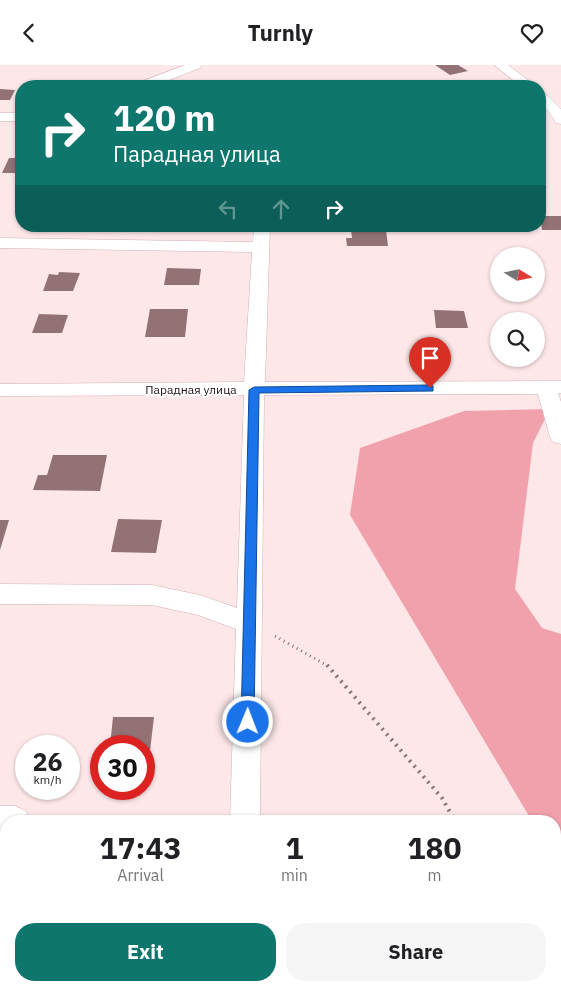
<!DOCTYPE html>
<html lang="en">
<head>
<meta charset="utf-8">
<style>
	:root { --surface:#fff; --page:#f6f6f6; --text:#202124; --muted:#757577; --accent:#0f766e }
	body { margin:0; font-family:"IBM Plex Sans",sans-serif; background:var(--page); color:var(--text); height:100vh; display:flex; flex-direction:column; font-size:19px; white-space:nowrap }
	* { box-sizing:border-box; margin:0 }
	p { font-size:16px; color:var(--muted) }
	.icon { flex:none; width:28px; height:28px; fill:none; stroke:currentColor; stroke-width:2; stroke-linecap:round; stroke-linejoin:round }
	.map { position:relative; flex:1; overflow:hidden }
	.details { position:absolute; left:0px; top:750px; width:561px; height:176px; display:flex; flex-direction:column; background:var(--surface); border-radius:20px 20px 0 0; box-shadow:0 1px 4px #0004 }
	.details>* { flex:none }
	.guide { position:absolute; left:15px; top:15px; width:531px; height:152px; border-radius:20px; box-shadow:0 1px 4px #0004; background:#0f766e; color:#fff; overflow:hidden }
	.needle { width:32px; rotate:100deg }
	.buttons { position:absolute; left:490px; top:182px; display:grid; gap:10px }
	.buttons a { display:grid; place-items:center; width:55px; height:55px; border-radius:50%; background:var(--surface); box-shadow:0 1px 4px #0004; font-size:25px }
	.speed { position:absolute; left:15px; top:670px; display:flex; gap:10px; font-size:25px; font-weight:700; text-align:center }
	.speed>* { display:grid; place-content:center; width:65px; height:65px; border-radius:50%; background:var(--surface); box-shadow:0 1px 4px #0004; line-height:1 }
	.speed small { font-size:12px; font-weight:400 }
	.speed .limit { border:8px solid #d22; background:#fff; color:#111 }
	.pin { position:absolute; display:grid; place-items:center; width:42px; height:42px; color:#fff; margin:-51px -21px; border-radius:50% 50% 50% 0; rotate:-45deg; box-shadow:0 0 5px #0007 }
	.pin .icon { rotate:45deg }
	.me { position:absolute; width:55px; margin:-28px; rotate:1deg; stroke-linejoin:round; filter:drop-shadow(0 0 4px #0008) }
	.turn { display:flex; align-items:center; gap:18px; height:105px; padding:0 15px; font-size:22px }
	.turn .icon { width:65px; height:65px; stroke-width:2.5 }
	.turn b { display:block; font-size:35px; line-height:42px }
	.lanes { display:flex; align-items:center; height:48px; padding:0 15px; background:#0003; justify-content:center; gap:25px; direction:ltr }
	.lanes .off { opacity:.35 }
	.eta { display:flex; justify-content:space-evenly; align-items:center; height:85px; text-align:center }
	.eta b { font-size:30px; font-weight:800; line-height:35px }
	.action { display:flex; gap:10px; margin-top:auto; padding:10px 15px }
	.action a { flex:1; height:58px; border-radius:20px; background:var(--accent); color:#fff; font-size:20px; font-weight:800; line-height:58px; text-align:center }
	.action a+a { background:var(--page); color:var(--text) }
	header { display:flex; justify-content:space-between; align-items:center; height:65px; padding:0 15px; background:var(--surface); font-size:22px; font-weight:800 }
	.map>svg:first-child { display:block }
	.forest { fill:#f1a1ab }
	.building { fill:#937275 }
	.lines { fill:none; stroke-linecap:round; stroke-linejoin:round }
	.minor-casing { stroke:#d3afb3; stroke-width:1 }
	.path-far1 { stroke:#857476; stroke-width:3; stroke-dasharray:1 4; stroke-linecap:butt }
	.path { stroke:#857476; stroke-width:4; stroke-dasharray:2 5; stroke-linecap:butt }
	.minor { fill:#fff; fill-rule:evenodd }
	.route { fill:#1a73e8; stroke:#114b97 }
	.labels { text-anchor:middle; stroke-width:4; stroke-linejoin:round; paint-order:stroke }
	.street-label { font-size:12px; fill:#1d1012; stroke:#fff }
</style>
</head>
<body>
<header><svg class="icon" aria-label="back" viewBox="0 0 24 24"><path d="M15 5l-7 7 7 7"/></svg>Turnly<svg class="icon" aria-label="heart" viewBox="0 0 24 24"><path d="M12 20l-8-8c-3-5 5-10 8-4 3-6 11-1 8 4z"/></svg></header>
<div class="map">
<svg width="561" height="926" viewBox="0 0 561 926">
	<rect width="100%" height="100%" fill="#fde7e9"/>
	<path class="forest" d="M550 344 533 378 515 524 542 563 561 569V804L555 794V756H532L350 450 360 383 464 346Z"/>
	<g class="building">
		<path d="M435 0H458L468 6 450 10Z"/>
		<path d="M479 17 484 21H460V20Z"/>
		<path d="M0 24 15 25 10 35H0Z"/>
		<path d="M9 93H21V108H2Z"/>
		<path d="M540 151H561V165H542Z"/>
		<path d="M351 165H386L388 181H347L346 173H352Z"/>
		<path d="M167 203 201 204 199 220H164Z"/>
		<path d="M59 207 80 208 73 226H43L49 209 58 210Z"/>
		<path d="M150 244H188L185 272H145Z"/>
		<path d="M434 245 464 246 468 263H436Z"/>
		<path d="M39 249 68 250 62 268H32Z"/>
		<path d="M53 390H107L100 426 33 425 38 410H47Z"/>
		<path d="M118 454 162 455 156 488 111 487Z"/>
		<path d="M0 455H9L0 485Z"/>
		<path d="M113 652H154L148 703H144V681H110Z"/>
	</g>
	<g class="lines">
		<g class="minor-casing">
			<g id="minor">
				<path d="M185 0H202L200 3 154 21H136L138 18Z"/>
				<path d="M494 0H508L536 21H521Z"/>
				<path d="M540 27 545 28 561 44V59L556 58 549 47 540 38Z"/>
				<rect x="0" y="48" width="21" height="8"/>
				<path d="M254 161H270L265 317 561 316V328H558L561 337V379L553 377 550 372 538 329 264 330 260 756H230L236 564 198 550 152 540 0 539V519L152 520 200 530 237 543 244 330 0 331V319L244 317 252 187 0 183V173L253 177Z"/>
				<path d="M0 741H15L26 746 30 756H6V771H0Z"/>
				<rect x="222" y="920" width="34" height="6"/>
			</g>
		</g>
		<path class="path-far1" d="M275 571 328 601"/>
		<g class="path">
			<path d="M327 600 442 733 455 756"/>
			<path d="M548 920 552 926"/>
		</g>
		<use href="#minor" class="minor"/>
	</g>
	<path class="route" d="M430 320 433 321V326L259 328 254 657 252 661 248 663 243 661 241 657 249 325 254 322Z"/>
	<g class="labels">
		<g class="street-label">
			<text x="191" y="329">Парадная улица</text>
		</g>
	</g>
</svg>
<div class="buttons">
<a><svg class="needle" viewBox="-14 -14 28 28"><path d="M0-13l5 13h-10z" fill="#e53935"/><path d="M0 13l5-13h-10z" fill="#757577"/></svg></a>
<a><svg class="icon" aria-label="search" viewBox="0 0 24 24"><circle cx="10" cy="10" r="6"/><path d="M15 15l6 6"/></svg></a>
</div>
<div class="speed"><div>26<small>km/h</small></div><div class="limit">30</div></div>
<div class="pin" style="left:430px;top:323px;background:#d93025"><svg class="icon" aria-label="arrive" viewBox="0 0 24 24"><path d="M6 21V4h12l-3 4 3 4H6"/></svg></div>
<svg class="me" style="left:248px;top:657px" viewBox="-20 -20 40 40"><circle r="17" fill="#1a73e8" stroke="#fff" stroke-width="3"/><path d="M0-11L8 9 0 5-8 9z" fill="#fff"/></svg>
<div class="guide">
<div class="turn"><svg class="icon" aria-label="right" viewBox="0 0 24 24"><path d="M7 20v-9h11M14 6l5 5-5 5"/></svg><div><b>120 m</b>Парадная улица</div></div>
<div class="lanes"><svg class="icon off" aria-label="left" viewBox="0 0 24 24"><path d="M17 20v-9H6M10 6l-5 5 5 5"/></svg><svg class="icon off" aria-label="ahead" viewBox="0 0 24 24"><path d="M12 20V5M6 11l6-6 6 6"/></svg><svg class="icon" aria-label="right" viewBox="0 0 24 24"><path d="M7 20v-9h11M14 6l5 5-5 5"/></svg></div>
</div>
<section class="details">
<div class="eta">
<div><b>17:43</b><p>Arrival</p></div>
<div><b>1</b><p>min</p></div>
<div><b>180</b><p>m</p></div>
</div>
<div class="action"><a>Exit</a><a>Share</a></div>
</section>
</div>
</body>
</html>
